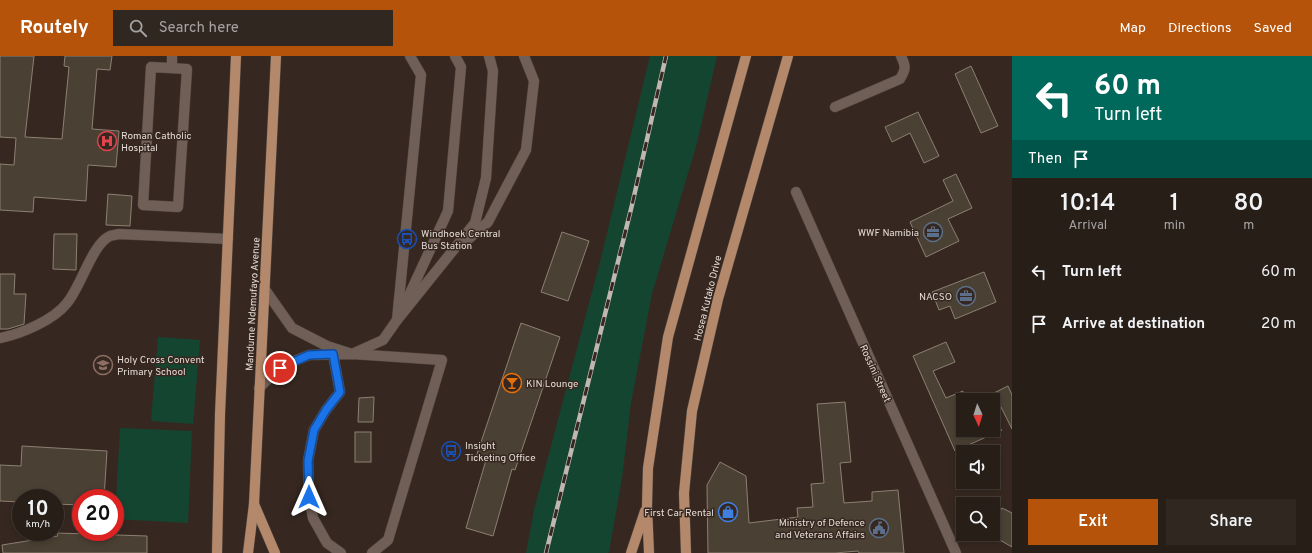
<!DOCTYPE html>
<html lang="en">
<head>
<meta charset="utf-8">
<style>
	:root { --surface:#281e18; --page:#302721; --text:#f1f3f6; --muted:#a5a2a2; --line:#443c37; --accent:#b45309 }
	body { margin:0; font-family:Overpass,sans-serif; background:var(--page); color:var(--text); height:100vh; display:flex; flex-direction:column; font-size:15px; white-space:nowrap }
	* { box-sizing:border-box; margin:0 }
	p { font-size:13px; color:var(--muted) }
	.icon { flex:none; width:22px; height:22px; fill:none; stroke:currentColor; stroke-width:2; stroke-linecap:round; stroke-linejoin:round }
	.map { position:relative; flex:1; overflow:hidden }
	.details { display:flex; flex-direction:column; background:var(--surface); width:300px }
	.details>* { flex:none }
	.banner { background:#00695c; color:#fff; overflow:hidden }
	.needle { width:26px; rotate:176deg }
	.tools { position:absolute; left:956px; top:337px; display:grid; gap:8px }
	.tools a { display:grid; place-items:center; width:44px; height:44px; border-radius:0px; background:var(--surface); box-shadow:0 2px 6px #0003,0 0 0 1px var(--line); font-size:20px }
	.speed { position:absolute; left:12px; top:433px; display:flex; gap:8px; font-size:20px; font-weight:700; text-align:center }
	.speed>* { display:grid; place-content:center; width:52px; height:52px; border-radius:50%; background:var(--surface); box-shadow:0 2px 6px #0003,0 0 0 1px var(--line); line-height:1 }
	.speed small { font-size:10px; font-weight:400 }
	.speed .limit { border:6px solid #d22; background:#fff; color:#111 }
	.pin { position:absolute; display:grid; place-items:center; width:34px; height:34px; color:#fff; margin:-17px; border:2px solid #fff; border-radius:50%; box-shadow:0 1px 4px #0007 }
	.me { position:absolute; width:44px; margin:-22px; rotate:0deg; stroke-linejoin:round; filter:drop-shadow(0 0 3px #0008) }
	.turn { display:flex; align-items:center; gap:14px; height:84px; padding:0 16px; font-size:18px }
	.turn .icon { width:52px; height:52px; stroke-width:2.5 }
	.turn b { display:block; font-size:28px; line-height:34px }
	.then { display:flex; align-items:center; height:38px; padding:0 16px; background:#0003; gap:8px; font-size:15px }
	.eta { display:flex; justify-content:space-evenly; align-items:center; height:68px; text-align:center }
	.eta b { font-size:24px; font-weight:600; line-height:28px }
	.button { display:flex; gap:8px; margin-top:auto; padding:8px 16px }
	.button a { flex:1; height:46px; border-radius:0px; background:var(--accent); color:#fff; font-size:16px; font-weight:600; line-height:46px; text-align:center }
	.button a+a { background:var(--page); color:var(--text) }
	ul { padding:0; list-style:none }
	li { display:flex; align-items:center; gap:12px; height:52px; padding:0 16px }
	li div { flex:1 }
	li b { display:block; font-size:15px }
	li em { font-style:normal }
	header { display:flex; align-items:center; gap:24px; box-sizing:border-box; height:56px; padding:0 20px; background:var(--accent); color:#fff }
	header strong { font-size:19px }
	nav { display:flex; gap:22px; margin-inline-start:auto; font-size:14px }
	.search { width:280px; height:36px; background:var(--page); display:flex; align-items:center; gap:10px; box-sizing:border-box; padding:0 14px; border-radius:0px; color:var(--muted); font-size:15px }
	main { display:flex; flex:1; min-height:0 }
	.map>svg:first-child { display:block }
	.green { fill:#144530 }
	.building { fill:#4a4033; stroke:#8c8072 }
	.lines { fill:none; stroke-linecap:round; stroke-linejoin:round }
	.service-casing { stroke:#51453f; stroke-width:11 }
	.minor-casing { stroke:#51453f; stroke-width:11 }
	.primary-casing { stroke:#51453f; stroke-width:11 }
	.service { stroke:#6f5f56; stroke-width:10 }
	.minor { stroke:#6f5f56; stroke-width:10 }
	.primary { stroke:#b3886b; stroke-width:10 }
	.rail-casing { stroke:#c1b6b1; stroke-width:4.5 }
	.rail { stroke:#362820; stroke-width:3; stroke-dasharray:9; stroke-linecap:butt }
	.route-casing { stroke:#114b97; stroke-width:10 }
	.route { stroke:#1a73e8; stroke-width:7 }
	.labels { text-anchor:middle; stroke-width:3; stroke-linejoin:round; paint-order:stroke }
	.poi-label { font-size:10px; fill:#e4dad5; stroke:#362820; text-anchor:start }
	.street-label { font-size:10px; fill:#e4dad5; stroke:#362820 }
</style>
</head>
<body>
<header>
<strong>Routely</strong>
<div class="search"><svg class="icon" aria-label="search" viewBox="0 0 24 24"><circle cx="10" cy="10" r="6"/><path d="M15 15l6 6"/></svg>Search here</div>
<nav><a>Map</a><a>Directions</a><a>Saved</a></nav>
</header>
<main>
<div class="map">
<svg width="1012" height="497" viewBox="0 0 1012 497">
	<rect width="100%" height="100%" fill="#362820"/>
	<g class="green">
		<path d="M650 0H717L697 87 652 238 631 347 622 422 609 496 608 497H526L534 454 600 206Z"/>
		<path d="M158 281 200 284 193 368 151 365Z"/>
		<path d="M120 372 192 375 188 467 115 463Z"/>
	</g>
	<g class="building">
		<path d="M0 0H34L25 81 62 83 69 11 64 10 65 0H112L110 14 97 13 92 73 119 75 116 111 88 109 86 145 34 141 33 156 0 154V108L14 109 16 82 0 81Z"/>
		<path d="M971 10 998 70 981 77 955 18Z"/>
		<path d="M918 56 939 100 924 107 910 77 892 86 885 71Z"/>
		<path d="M956 118 972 152 948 163 959 185 926 201 910 166 953 145 943 124Z"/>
		<path d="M108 138 132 140 130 170 106 169Z"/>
		<path d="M562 176 589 185 568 245 541 236Z"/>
		<path d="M54 178H77L76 214 53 213Z"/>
		<path d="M984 216 996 246 955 263 950 250 939 254 932 236Z"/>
		<path d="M0 218H15L14 238H26L24 268 8 273H0Z"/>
		<path d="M521 267 560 281 515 414 512 413 493 480 466 472 486 404 476 401Z"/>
		<path d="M946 286 955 306 933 315 946 342 963 335V374H1002L955 395 913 300Z"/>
		<path d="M1008 330 1012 339V373L994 337Z"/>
		<path d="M374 341 373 366H358L359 342Z"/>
		<path d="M845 346 851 406 840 407 844 447 872 445V436L898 434 904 497H859L858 495 835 497H708L707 429 720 406 746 420 749 467 798 461 797 452 813 451 811 428 824 427 817 348Z"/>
		<rect x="355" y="376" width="16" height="30"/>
		<path d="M22 390 107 395 104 442H81V449L55 448V442H21V446L0 445V409L21 410Z"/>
		<path d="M1002 452 1012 457V491L993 480V468Z"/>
		<path d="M57 477 147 480V497H3L2 489 58 480Z"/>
	</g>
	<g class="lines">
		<g class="service-casing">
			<g id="service">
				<path d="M151 11 187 13 178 151 143 149Z"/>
				<path d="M172 12V0"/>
				<path d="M835 51 900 23C906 13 906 11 901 0"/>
				<path d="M465 186 488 166 526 94 534 25 524 0"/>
				<path d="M266 235 292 272 327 290 352 298 383 284 397 264 421 19 410 0"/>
				<path d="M405 248 448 155 461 11 455 0"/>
				<path d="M397 264 475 167 486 122 493 15 489 0"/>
				<path d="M0 282C21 278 54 264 67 247 81 231 92 188 110 180 112 179 116 179 119 178L228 183"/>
				<path d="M333 298 340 336 326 354 314 374 308 405 309 441 313 462 327 487 341 497"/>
				<path d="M259 332 280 311 309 299 352 298 442 304 388 484 372 497"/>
			</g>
		</g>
		<g class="minor-casing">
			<path id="minor" d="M796 136 956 497"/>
		</g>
		<g class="primary-casing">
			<g id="primary">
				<path d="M254 448 275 497"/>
				<path d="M217 497 220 358 236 0"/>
				<path d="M248 497 254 448 276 0"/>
				<path d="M631 497 645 455"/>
				<path d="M649 497 647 450 648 412 668 281 746 0"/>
				<path d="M686 497 684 437 692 355 718 243 788 0"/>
			</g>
		</g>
		<use href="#service" class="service"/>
		<use href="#minor" class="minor"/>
		<use href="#primary" class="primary"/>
		<g class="rail-casing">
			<path id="rail" d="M546 497 632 149 666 0"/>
		</g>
		<use href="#rail" class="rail"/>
	</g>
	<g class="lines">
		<g class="route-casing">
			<path id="route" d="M280 312 309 299 333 298 340 336 326 354 314 374 308 405 309 441"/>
		</g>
		<use href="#route" class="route"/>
	</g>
	<defs>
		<g id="hospital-ring" transform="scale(1)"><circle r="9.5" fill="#362820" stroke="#e0444e" stroke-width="1.5"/><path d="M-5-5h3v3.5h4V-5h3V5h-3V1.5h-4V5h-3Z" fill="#e0444e"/></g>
		<g id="office-ring" transform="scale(1)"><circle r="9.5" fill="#362820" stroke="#5c6f8a" stroke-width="1.5"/><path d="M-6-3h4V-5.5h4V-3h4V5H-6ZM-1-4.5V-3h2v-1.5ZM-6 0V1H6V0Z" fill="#5c6f8a"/></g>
		<g id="bus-ring" transform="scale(1)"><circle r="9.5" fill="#362820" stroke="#1a4fb4" stroke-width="1.5"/><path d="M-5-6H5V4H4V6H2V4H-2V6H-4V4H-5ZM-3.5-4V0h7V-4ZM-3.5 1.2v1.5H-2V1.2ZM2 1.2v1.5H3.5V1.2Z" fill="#1a4fb4"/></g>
		<g id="school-ring" transform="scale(1)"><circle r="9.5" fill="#362820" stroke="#8d6e63" stroke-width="1.5"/><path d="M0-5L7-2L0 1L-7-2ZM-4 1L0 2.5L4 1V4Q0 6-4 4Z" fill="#8d6e63"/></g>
		<g id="bar-ring" transform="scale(1)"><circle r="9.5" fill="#362820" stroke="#e8710a" stroke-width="1.5"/><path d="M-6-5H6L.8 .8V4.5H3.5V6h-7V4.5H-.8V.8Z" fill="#e8710a"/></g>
		<g id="shop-ring" transform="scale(1)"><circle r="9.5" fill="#362820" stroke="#3f7fe0" stroke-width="1.5"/><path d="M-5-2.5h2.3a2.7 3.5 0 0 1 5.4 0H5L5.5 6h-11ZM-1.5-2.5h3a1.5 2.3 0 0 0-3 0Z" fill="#3f7fe0"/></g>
		<g id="civic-ring" transform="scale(1)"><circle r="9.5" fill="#362820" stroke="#5c6f8a" stroke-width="1.5"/><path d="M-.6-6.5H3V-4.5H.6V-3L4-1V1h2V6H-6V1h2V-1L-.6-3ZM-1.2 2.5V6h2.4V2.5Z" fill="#5c6f8a"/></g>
	</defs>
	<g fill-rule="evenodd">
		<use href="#hospital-ring" x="107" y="85"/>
		<use href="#office-ring" x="933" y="176"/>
		<use href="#bus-ring" x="407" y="183"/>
		<use href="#office-ring" x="966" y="240"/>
		<use href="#school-ring" x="103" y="309"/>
		<use href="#bar-ring" x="512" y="327"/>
		<use href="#bus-ring" x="451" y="395"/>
		<use href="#shop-ring" x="728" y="456"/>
		<use href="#civic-ring" x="879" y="472"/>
	</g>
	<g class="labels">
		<g class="poi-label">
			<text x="121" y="83">Roman Catholic<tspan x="121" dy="12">Hospital</tspan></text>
			<text x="919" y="180" text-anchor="end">WWF Namibia</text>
			<text x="421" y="181">Windhoek Central<tspan x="421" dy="12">Bus Station</tspan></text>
			<text x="952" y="244" text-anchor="end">NACSO</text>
			<text x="117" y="307">Holy Cross Convent<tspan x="117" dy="12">Primary School</tspan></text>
			<text x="526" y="331">KIN Lounge</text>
			<text x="465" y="393">Insight<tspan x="465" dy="12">Ticketing Office</tspan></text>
			<text x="714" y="460" text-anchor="end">First Car Rental</text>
			<text x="865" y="470" text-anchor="end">Ministry of Defence<tspan x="865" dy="12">and Veterans Affairs</tspan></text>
		</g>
		<g class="street-label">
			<text transform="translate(707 242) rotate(-76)" y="4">Hosea Kutako Drive</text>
			<text transform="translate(252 248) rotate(-87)" y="4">Mandume Ndemufayo Avenue</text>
			<text transform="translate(876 317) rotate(66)" y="4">Rossini Street</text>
		</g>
	</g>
</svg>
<div class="tools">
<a><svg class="needle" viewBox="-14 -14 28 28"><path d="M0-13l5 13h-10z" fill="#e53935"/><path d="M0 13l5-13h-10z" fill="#a5a2a2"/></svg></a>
<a><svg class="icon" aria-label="sound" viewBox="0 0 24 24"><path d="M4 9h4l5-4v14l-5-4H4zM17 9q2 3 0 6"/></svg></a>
<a><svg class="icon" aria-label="search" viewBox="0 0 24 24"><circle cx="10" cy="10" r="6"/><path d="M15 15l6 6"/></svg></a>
</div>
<div class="speed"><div>10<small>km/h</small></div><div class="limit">20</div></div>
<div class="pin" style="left:280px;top:312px;background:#d93025"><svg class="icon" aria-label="arrive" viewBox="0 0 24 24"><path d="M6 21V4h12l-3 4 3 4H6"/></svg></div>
<svg class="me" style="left:309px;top:441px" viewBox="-20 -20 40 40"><path d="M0-17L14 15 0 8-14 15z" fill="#1a73e8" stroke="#fff" stroke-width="4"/></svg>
</div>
<section class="details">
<div class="banner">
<div class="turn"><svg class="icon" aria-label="left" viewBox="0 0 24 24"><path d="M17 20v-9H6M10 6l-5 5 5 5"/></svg><div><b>60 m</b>Turn left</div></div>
<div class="then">Then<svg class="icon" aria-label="arrive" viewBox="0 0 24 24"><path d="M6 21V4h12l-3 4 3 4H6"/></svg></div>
</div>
<div class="eta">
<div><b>10:14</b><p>Arrival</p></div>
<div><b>1</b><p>min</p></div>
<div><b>80</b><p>m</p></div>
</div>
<ul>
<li><svg class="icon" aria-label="left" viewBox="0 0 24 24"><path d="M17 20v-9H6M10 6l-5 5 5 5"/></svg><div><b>Turn left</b></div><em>60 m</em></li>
<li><svg class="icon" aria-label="arrive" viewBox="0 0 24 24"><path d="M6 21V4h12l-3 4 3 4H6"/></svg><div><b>Arrive at destination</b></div><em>20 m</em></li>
</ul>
<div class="button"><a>Exit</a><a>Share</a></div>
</section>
</main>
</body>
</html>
